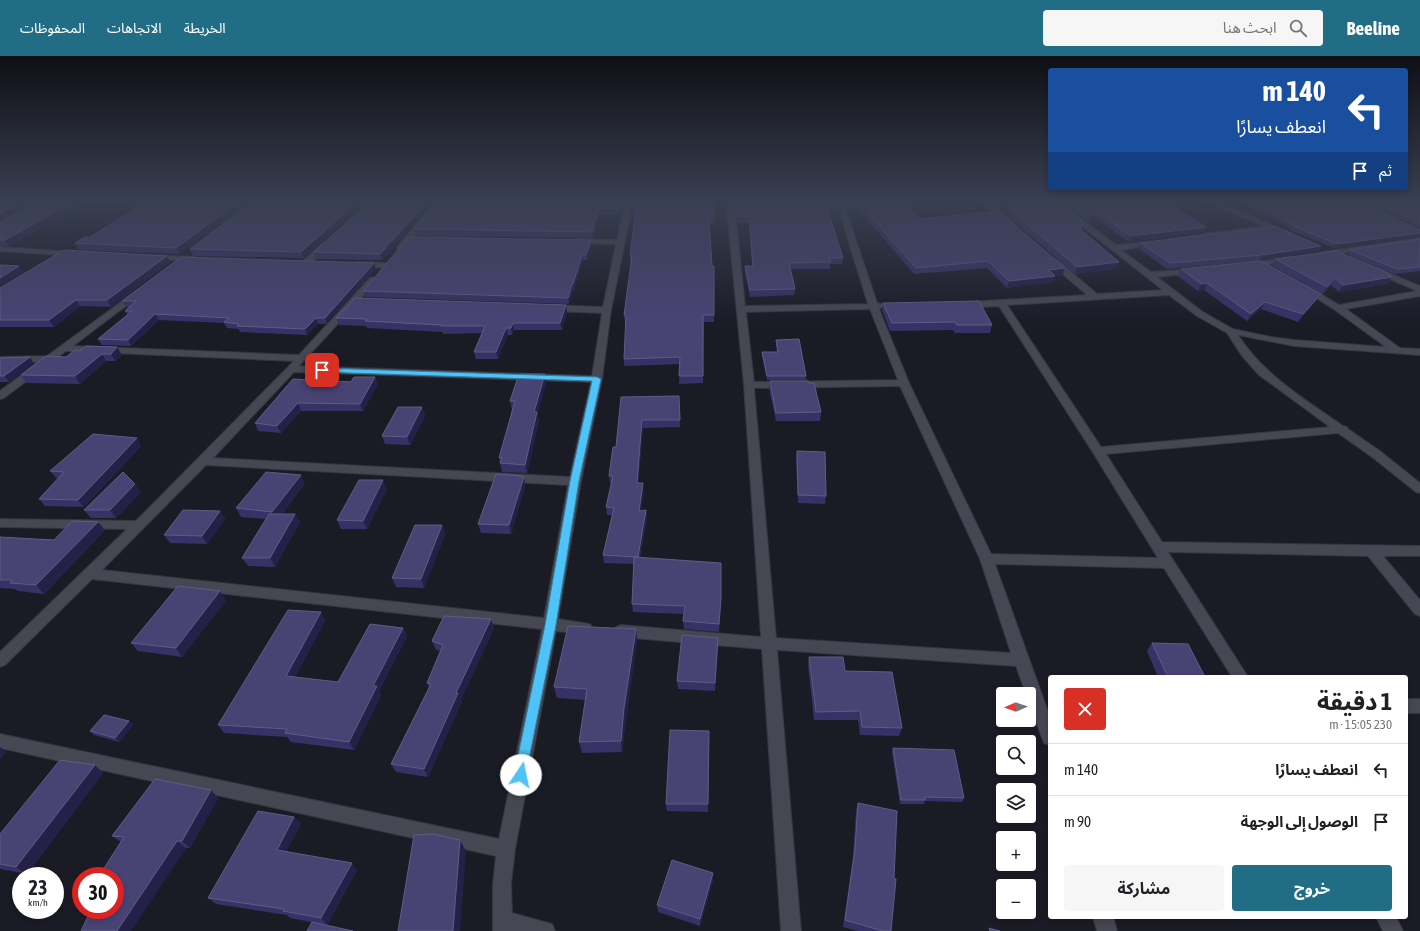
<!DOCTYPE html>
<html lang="ar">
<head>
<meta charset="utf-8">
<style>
	:root { --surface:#fff; --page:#f6f6f6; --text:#202124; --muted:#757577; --line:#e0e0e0; --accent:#226d86 }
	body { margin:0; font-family:"Asap Condensed","Noto Sans Arabic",sans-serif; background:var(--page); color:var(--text); direction:rtl; height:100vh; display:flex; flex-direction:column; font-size:15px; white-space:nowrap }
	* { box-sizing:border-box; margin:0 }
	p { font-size:13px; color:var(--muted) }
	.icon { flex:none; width:22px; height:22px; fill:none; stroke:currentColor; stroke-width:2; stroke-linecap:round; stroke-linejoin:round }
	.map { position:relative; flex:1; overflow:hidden; direction:ltr }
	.panel { position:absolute; left:1048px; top:619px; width:360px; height:244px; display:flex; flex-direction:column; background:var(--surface); border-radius:4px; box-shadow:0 2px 6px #0003; direction:rtl }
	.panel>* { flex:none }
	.top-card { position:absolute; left:1048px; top:12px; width:360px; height:122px; border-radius:4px; box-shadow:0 2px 6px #0003; direction:rtl; background:#1a4fa0; color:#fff; overflow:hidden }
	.needle { width:26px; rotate:268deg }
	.tools { position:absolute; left:996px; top:631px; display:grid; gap:8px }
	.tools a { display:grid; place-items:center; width:40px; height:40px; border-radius:4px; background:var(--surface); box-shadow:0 2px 6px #0003; font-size:20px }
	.speed { position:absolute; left:12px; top:811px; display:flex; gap:8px; font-size:20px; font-weight:700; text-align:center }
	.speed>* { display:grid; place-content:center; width:52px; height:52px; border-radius:50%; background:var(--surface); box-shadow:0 2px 6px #0003; line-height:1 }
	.speed small { font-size:10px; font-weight:400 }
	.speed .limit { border:6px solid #d22; background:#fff; color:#111 }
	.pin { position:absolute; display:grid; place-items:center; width:34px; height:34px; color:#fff; margin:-17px; border-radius:8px; box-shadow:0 2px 6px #0006 }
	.me { position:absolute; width:44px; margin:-22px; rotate:11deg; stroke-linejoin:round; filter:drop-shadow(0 0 3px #0008) }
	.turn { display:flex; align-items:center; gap:14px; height:84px; padding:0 16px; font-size:18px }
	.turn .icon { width:52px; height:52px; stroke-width:2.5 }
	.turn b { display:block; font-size:28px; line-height:34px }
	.then { display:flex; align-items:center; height:38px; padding:0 16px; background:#0003; gap:8px; font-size:15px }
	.round { display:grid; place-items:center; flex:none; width:42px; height:42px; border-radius:4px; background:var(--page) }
	.headline { display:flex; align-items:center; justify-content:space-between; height:68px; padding:0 16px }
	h1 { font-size:24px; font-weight:700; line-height:30px }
	.primary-button { display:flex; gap:8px; margin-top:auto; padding:8px 16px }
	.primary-button a { flex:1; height:46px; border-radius:4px; background:var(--accent); color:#fff; font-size:16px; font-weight:700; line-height:46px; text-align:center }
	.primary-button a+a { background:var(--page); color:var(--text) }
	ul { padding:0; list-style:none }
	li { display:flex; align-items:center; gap:12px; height:52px; padding:0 16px; border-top:1px solid var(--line) }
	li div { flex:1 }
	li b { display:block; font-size:15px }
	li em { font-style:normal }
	header { display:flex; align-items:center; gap:24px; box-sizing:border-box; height:56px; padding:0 20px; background:var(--accent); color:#fff }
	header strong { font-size:19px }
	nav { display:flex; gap:22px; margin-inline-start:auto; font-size:14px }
	.search { width:280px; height:36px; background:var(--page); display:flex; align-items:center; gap:10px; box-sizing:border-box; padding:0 14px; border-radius:4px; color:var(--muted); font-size:15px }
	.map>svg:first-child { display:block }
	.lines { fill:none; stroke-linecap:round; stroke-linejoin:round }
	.street-casing { stroke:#35353e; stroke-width:2 }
	.street { fill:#474753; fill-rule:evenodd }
	.wall { fill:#373166 }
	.shaded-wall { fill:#252047 }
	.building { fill:#494374; stroke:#605b85 }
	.route { fill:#4fc3f7; stroke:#337fa1 }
</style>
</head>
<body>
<header>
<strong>Beeline</strong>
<div class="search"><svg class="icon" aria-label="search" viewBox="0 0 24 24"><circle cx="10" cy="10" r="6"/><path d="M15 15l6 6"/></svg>ابحث هنا</div>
<nav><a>الخريطة</a><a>الاتجاهات</a><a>المحفوظات</a></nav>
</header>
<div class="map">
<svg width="1420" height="875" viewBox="0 0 1420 875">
	<rect width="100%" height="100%" fill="#1b1b26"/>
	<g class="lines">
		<g class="street-casing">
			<g id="street">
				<path d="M436 145H443L403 195H397V191Z"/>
				<path d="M625 145H633L611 254 602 323 581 425 558 563 590 568 592 572 590 576 585 578 556 575 515 793 511 828 512 857 552 868 555 875H493V828L496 800 0 692V678L499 783 542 573 92 523 5 609 0 611V596L127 473 0 471V463L136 465 294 305 66 295 4 342 0 343V335L39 306 0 307V301L47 300 136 235 139 236 140 238 139 240 73 290 299 299 370 222 373 221 377 224 376 226 299 310 592 320 602 257 551 255 547 252 551 249 603 251 616 188 576 187 572 185 576 183 617 184ZM294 316 591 326 570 421 213 402ZM206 409 568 429 544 562 102 514Z"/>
				<path d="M726 145H734L745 250 868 248 836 145H843L877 247 883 248 884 250 879 253 909 327 991 498 1158 502 1092 395 999 250 965 252 961 249 965 246 1087 239 1050 207 1049 205 1053 203H1056L1097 238 1163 234 1050 145H1058L1116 189 1158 185V189H1155L1121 194 1151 216 1198 213 1199 215 1195 217 1157 221 1203 256 1233 273 1271 281 1294 284 1386 291 1335 254 1302 233 1306 230 1309 231 1339 249 1417 235 1374 216 1373 214 1374 212H1377L1420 230V240L1346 253 1400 292 1420 293V299L1294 290 1238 279C1264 319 1304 343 1343 370L1347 371 1348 373 1380 395 1420 427V437L1416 436 1372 401 1338 377 1106 398 1162 486 1420 490V500H1383L1420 544V560L1415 558 1368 500 1168 496 1248 621H1232L1164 512 995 508 1050 661V689L1044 687 1042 682 1029 646V638H1026L1016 610 777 594 801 875H781L762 593 621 581 616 579 614 575 616 571 621 569 761 581 744 329ZM1169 239 1197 260 1227 277 1242 300 1259 319 1330 371 1101 391 1007 249ZM870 253 898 324 754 326 746 256ZM900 330 980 503 1011 597 776 582 754 332Z"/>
				<path d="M981 145H989L1013 166V170H1007Z"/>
				<path d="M1204 145H1214L1292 177 1288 179 1271 173 1206 181V177H1209L1263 170Z"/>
				<path d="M1420 182V186L1322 200 1318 198 1322 196Z"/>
				<path d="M324 186H327L331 188 310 208H304V204Z"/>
				<path d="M0 191 75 196 79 198 75 200 0 195Z"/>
				<path d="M149 199 195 201 199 203 195 205 152 203 148 201Z"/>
				<path d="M1290 201H1293V205L1249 211 1245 209 1249 207Z"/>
				<path d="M357 206 386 207 390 209C386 213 360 212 356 208Z"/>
				<rect x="1406" y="643" width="14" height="14"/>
				<path d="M1093 861H1113L1117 875H1097Z"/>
				<path d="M1376 861H1396L1403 875H1383Z"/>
			</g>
		</g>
		<use href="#street" class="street"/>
	</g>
	<g class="wall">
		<path d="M30 145H141L133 150 84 148 9 190H0V166L28 150Z"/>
		<path d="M144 145H250L180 198 79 194 75 187 90 181 145 147Z"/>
		<path d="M366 145 303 202 193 200 190 193Z"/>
		<path d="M370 145H434L382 204 317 203 314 196Z"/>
		<path d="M438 145H624L621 158H599L593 182 416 180 414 173Z"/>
		<path d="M633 145H725L714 146V168H710L712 210H714V266H704L703 327 679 328 680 308 624 310V303L626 266H625L624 259 629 222 631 207H630V200L635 158H632V152Z"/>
		<path d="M735 145H837L838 149 837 155H828L843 202 842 208H830V213H791L795 233 794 239 750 241 745 216V210H752L749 167H738Z"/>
		<path d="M844 145H903L920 163 1063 219 1055 220 1053 226 1007 232 987 212 914 218 859 154H848Z"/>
		<path d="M993 145H1042L999 150Z"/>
		<path d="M1060 145H1165L1204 176 1129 186 1093 160 1088 166Z"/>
		<path d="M1239 145H1360L1420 174 1334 192 1290 174 1291 173Z"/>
		<path d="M1363 145H1420V172Z"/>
		<path d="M1008 150 1083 173 1082 174 1116 213 1075 218 1012 164V162L1007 157Z"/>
		<path d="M1219 178 1321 190 1318 195 1259 205 1167 213 1138 192 1140 187Z"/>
		<path d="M1420 183V215L1394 218 1348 199 1350 194Z"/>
		<path d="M591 184V189L587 204H583L574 234H573L569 248 365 241 363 235Z"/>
		<path d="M167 200 170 206 111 251 80 250 54 271H0V232Z"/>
		<path d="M1275 203 1392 221 1387 228 1339 236 1331 229 1323 238 1272 210Z"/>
		<path d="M376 212 327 268H318L307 279 240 276 239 273 227 272 224 267 159 264 131 290 102 289 98 283 127 259 125 255 129 251H126L122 245Z"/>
		<path d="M1181 213 1321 238 1316 245 1298 266 1261 253 1247 265 1204 234 1198 235 1178 220Z"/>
		<path d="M883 247 992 269 990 277H955L953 274 890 275 882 254Z"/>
		<path d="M566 249 567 256 562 274H514L512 279H508L498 303H476L474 296 482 277 443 278V276L367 272 366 270 339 269 336 262Z"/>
		<path d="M776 284 806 320V324H767L762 300V296H777L776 288Z"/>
		<path d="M75 294 122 299 115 305H106L80 328 26 327 21 319 66 301Z"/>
		<path d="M30 301 34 308 9 326H0V302Z"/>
		<path d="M545 318 546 327 537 358 539 365 527 417 502 416 499 402 512 354 510 345Z"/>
		<path d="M375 321 378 328 363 355H301L281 377 258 375 255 367 293 323 351 326Z"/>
		<path d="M770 325 809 327 821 356 820 365H776L769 333Z"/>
		<path d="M679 340 680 371 643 372 638 427 644 435 641 455 646 454 647 462 640 501 721 549 719 576 684 573 683 565 684 558 633 556 632 548 634 508 604 507 603 499 612 459H607L606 451 611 427H610L609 420 616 391 621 341Z"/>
		<path d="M422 351 425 360 410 389 385 388 382 380Z"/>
		<path d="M141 390 84 451 45 450 39 443 58 422H56L50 415Z"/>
		<path d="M797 395 826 440 825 448 798 447 796 403Z"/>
		<path d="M523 421H524L525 430 511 478 481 477 478 468Z"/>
		<path d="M305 427 282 458H295L300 466 275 511 248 510 242 502 266 463 241 461 236 452Z"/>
		<path d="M387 433 367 473H341L337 464Z"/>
		<path d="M141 436 116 462H91L84 454Z"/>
		<path d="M220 455 225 463 207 488 170 487 164 479Z"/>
		<path d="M98 466 105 474 44 538 18 535 15 533 0 532V481L54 484Z"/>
		<path d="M442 469 445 478 424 532 396 531 392 522Z"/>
		<path d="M226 544 182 601 138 595 131 587Z"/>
		<path d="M321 556 325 565 295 621 338 626 403 572 407 580 379 635 381 639 354 694 291 686 287 681 224 677 218 669Z"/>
		<path d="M494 572 461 643 462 645 428 721 396 716 391 708 429 632 427 627 440 595 436 594 432 585Z"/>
		<path d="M636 573 637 585 626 663 622 696 582 697 579 686 585 644 557 642 554 631Z"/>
		<path d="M718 582 715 635 678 633 677 625Z"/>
		<path d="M1152 587 1205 621H1158L1147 595Z"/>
		<path d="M809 601 845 615 902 672 899 680 860 679 858 664H814L808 610Z"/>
		<path d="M129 665 133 669 119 686 94 679 90 675Z"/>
		<path d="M709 675 708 756 667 755 666 748Z"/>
		<path d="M893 692 964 742 962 746 925 745 924 748H900L892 696Z"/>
		<path d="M103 717 27 818 0 813V778Z"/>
		<path d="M211 734 218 742 190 792H186L88 860 121 786 112 780Z"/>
		<path d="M858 747 891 875H857L843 871 853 800 856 755Z"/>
		<path d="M294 761 301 768 286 795 357 814 327 869 290 862 287 859 216 848 208 842Z"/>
		<path d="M713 817V824L700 870 658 856 657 849Z"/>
	</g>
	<g class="shaded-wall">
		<path d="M74 145H82L84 148 9 190 5 184Z"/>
		<path d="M131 145H141L133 150Z"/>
		<path d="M240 145H250L180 198 176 192Z"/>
		<path d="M358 145H366L303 202 301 196Z"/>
		<path d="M428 145H434L382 204 380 198Z"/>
		<path d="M622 145H624L621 158 620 152Z"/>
		<path d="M1000 145H1042L999 150Z"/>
		<path d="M19 146 23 152 0 166V158Z"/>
		<path d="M599 152V158L593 182 592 176Z"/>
		<path d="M1095 155 1093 160 1088 166 1090 161Z"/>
		<path d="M1085 167 1083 173 1078 180 1080 173Z"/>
		<path d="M1206 171 1204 176 1129 186 1131 180Z"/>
		<path d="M1420 177V181L1334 192 1337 188Z"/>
		<path d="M591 184V189L587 204 586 199Z"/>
		<path d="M1321 190 1318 195 1259 205 1262 199Z"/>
		<path d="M582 199 583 204 574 234 573 228Z"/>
		<path d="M167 200 170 206 111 251 107 244Z"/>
		<path d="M1119 206 1116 213 1075 218 1077 211Z"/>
		<path d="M374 207 376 212 327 268 325 262Z"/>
		<path d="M19 210 24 217 0 231V222Z"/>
		<path d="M1065 212 1063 219 1055 220 1053 226 1007 232 1009 225 1049 214Z"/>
		<path d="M1392 221 1387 228 1339 236 1343 229Z"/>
		<path d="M1335 222 1331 229 1323 238 1327 231Z"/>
		<path d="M1207 227 1204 234 1198 235 1201 228Z"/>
		<path d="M572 228 573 234 569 248 568 242Z"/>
		<path d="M1321 238 1316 245 1298 266 1303 258Z"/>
		<path d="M76 244 80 250 54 271 49 264Z"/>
		<path d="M1265 246 1261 253 1247 265 1251 258Z"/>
		<path d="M566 249 567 256 562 274 560 267Z"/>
		<path d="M155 258 159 264 131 290 128 284Z"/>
		<path d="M316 262 318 268 307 279 305 273Z"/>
		<path d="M513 267 514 274 512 279 511 272Z"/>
		<path d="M506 272 508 279 498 303 496 296Z"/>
		<path d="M117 291 122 299 115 305 111 298Z"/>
		<path d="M102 298 106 305 80 328 75 320Z"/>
		<path d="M30 301 34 308 9 326 4 320Z"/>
		<path d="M545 318 546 327 537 358 539 365 527 417 525 409 534 356Z"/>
		<path d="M375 321 378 328 363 355 360 348Z"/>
		<path d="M298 347 301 355 281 377 277 370Z"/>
		<path d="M422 351 425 360 410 389 407 381Z"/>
		<path d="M642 364 643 372 637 435V427Z"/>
		<path d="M137 382 141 390 84 451 78 444Z"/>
		<path d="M301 419 305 427 277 464 272 456Z"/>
		<path d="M522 420 523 423 524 421 525 430 511 478 509 469Z"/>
		<path d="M383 424 387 433 367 473 363 465Z"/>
		<path d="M643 427 644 435 640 462 639 455Z"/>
		<path d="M135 428 141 436 116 462 110 454Z"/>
		<path d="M646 454 647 462 638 508V501Z"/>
		<path d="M220 455 225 463 207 488 202 480Z"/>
		<path d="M295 458 300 466 275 511 270 502Z"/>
		<path d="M98 466 105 474 44 538 36 529Z"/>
		<path d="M442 469 445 478 424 532 421 523Z"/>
		<path d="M220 535 226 544 182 601 176 592Z"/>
		<path d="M321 556 325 565 291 628 286 620Z"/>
		<path d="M491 563 494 572 461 643 462 645 428 721 424 713 456 637Z"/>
		<path d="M403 572 407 580 379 635 381 639 354 694 349 686 373 630Z"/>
		<path d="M636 573 637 585 626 663 622 696 621 685 624 652Z"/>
		<path d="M718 582V591L715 635V627Z"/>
		<path d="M129 665 133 669 119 686 115 682Z"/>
		<path d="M0 691 6 696 0 704Z"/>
		<path d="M95 709 103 717 27 818 16 811Z"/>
		<path d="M211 734 218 742 190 792 182 785Z"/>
		<path d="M294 761 301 768 283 801 277 794Z"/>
		<path d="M460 784 466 795 460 875H453Z"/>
		<path d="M177 785 186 792 131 875H117Z"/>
		<path d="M352 807 357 814 327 869 321 862Z"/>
		<path d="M713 817V824L700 870V863Z"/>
	</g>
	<g class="building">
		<path d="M0 145H2L19 146 0 158Z"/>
		<path d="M30 145H74L5 184H0V166L28 150V146Z"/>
		<path d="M148 145H240L176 192 75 187 85 181H90Z"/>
		<path d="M253 145H358L301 196 190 193Z"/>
		<path d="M370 145H428L380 198 314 196Z"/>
		<path d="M438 145H622L620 152H599L592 176 414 173Z"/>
		<path d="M633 145H714V162H709L712 210H714V259H703V320H679L680 301 624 303 626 260 624 259 629 222 632 200H630L636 152H632Z"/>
		<path d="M736 145H837L838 149H826L843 202H829L831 206 789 207 795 233 750 234 745 210H753L749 161H738Z"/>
		<path d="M847 145H903L920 163 978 157H1001L1065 212 1049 214 1055 220 1009 225 988 205 916 212 860 148H848Z"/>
		<path d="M1057 145 1085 167 1080 173 1119 206 1077 211 1014 157H1016L1008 150Z"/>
		<path d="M1069 145H1165L1206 171 1131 180 1095 155 1090 161Z"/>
		<path d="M1249 145H1360L1420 174V177L1337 188 1293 170H1295Z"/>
		<path d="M1374 145H1420V167Z"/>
		<path d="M1276 171 1321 190 1262 199 1170 207 1140 187 1216 177 1219 178Z"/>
		<path d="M409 181 591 184 586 199H582L573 228H572L568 242 363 235Z"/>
		<path d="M1420 183V211L1397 213 1350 194Z"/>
		<path d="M64 194 167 200 107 244H76L49 264H0V232Z"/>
		<path d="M1336 195 1384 215 1392 221 1343 229 1335 222 1327 231 1275 203Z"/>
		<path d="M181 201 374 207 325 262H316L305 273 237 270 239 268 224 266 229 262 155 258 128 284 98 283 132 255H125L136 245H122Z"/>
		<path d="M1261 205 1321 238 1303 258 1265 246 1251 258 1207 227 1201 228 1181 213Z"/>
		<path d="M0 209 19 210 0 222Z"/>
		<path d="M355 242 566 249 560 267H513L511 272H506L496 296H474L485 270H441L442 269 365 265 367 263 336 262Z"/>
		<path d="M979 245 992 269H957L955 266 892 267 883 247Z"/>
		<path d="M799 283 806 320H767L762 296H778L776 284Z"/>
		<path d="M86 290 117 291 111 298H102L75 320 21 319 46 300 66 301 75 294 80 295Z"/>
		<path d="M30 301 4 320H0V302Z"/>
		<path d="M519 318H545L534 356H537L525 409 500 407 502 401 499 402 515 345H510Z"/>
		<path d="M354 321H375L360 348 298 347 277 370 255 367 293 323 351 326Z"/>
		<path d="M770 325H808L809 327H814L821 356 776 357Z"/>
		<path d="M679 340 680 364H642L637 427H643L639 455 646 454 638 501H634L721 507V541L719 568 683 565 685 550 632 548 634 501 603 499 614 452 606 451 613 420H609L613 391H616L621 341Z"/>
		<path d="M398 351H422L407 381 382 380Z"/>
		<path d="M93 378 137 382 78 444 39 443 64 416 50 415Z"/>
		<path d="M797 395 825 396 826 440 798 439Z"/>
		<path d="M123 416 135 428 110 454H84Z"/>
		<path d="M266 416 301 419 272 456 236 452Z"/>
		<path d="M496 418 522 420V421H524L509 469 478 468Z"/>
		<path d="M359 424H383L363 465 337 464Z"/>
		<path d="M183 454 220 455 202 480 164 479Z"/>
		<path d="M269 458H295L270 502H242Z"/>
		<path d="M72 465 98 466 36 529 10 527 13 524H0V481L54 484Z"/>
		<path d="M415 469H442L421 523 392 522Z"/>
		<path d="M178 530 220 535 176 592 131 587Z"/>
		<path d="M288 554 321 556 286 620 338 626 370 568 403 572 373 630H377L349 686 285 677 287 673 218 669Z"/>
		<path d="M444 560 491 563 456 637H458L424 713 391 708 431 628 427 627 443 589 432 585Z"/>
		<path d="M568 570 636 573 624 652 621 685 579 686 587 633 554 631Z"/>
		<path d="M682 579 718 582 715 627 677 625Z"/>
		<path d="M1152 587 1188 588 1205 621H1168Z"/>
		<path d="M809 601H843L845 615 892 616 902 672 862 671 860 655 816 656Z"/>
		<path d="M104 659 129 665 115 682 90 675Z"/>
		<path d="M670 674 709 675 708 748H666Z"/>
		<path d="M893 692 954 694 964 742 925 741V744H901Z"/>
		<path d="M60 704 95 709 16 811 0 808V778Z"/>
		<path d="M155 723 211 734 182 785H177L117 875H81L88 860 82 854H115V820H99L124 781 112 780Z"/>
		<path d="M858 747 897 755 894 822 896 823 891 875H883L845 864 855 793Z"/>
		<path d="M258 755 294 761 277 794 352 807 321 862 283 855 284 853 208 842Z"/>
		<path d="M433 778 460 784 453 875H398L414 779Z"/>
		<path d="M672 804 713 817 700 863 657 849Z"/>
		<path d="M81 847V853L79 850Z"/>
		<path d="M312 866 353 875H307Z"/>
		<path d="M989 872 1000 875H990Z"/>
	</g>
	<linearGradient id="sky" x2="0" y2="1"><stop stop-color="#0f0f15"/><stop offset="0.54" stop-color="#393f52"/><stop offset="1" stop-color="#393f52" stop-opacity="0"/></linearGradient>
	<rect width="1420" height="268" fill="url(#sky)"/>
	<path class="route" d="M322 312 597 321 601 323 579 425 556 569 525 723 521 725 516 723 514 719 545 569 570 425 592 325 319 316V313Z"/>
</svg>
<div class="tools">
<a><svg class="needle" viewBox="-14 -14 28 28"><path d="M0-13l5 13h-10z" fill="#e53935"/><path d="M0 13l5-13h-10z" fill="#757577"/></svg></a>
<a><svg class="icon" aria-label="search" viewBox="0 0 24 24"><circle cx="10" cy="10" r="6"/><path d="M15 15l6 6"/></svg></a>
<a><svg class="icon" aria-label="layers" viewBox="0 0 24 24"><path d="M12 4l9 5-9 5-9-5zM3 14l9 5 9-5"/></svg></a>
<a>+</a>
<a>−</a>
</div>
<div class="speed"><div>23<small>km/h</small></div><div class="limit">30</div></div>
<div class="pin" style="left:322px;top:314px;background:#d93025"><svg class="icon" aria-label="arrive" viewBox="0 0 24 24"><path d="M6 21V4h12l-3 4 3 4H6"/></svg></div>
<svg class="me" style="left:521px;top:719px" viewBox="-20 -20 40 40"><circle r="19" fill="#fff"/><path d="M0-13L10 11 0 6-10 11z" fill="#4fc3f7"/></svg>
<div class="top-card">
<div class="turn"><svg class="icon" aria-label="left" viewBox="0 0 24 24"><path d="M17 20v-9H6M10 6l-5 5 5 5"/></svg><div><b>140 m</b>انعطف يسارًا</div></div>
<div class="then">ثم<svg class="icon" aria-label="arrive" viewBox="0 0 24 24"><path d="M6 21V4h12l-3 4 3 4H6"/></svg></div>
</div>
<section class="panel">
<div class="headline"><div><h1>1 دقيقة</h1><p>230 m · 15:05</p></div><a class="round" style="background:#d93025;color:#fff"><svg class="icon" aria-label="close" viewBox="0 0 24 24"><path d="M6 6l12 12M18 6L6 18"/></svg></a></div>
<ul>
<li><svg class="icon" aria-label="left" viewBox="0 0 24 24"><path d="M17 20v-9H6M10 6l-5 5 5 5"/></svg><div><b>انعطف يسارًا</b></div><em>140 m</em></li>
<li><svg class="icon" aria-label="arrive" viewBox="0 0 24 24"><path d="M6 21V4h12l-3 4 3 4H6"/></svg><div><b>الوصول إلى الوجهة</b></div><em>90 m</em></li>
</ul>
<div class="primary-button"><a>خروج</a><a>مشاركة</a></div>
</section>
</div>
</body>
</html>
